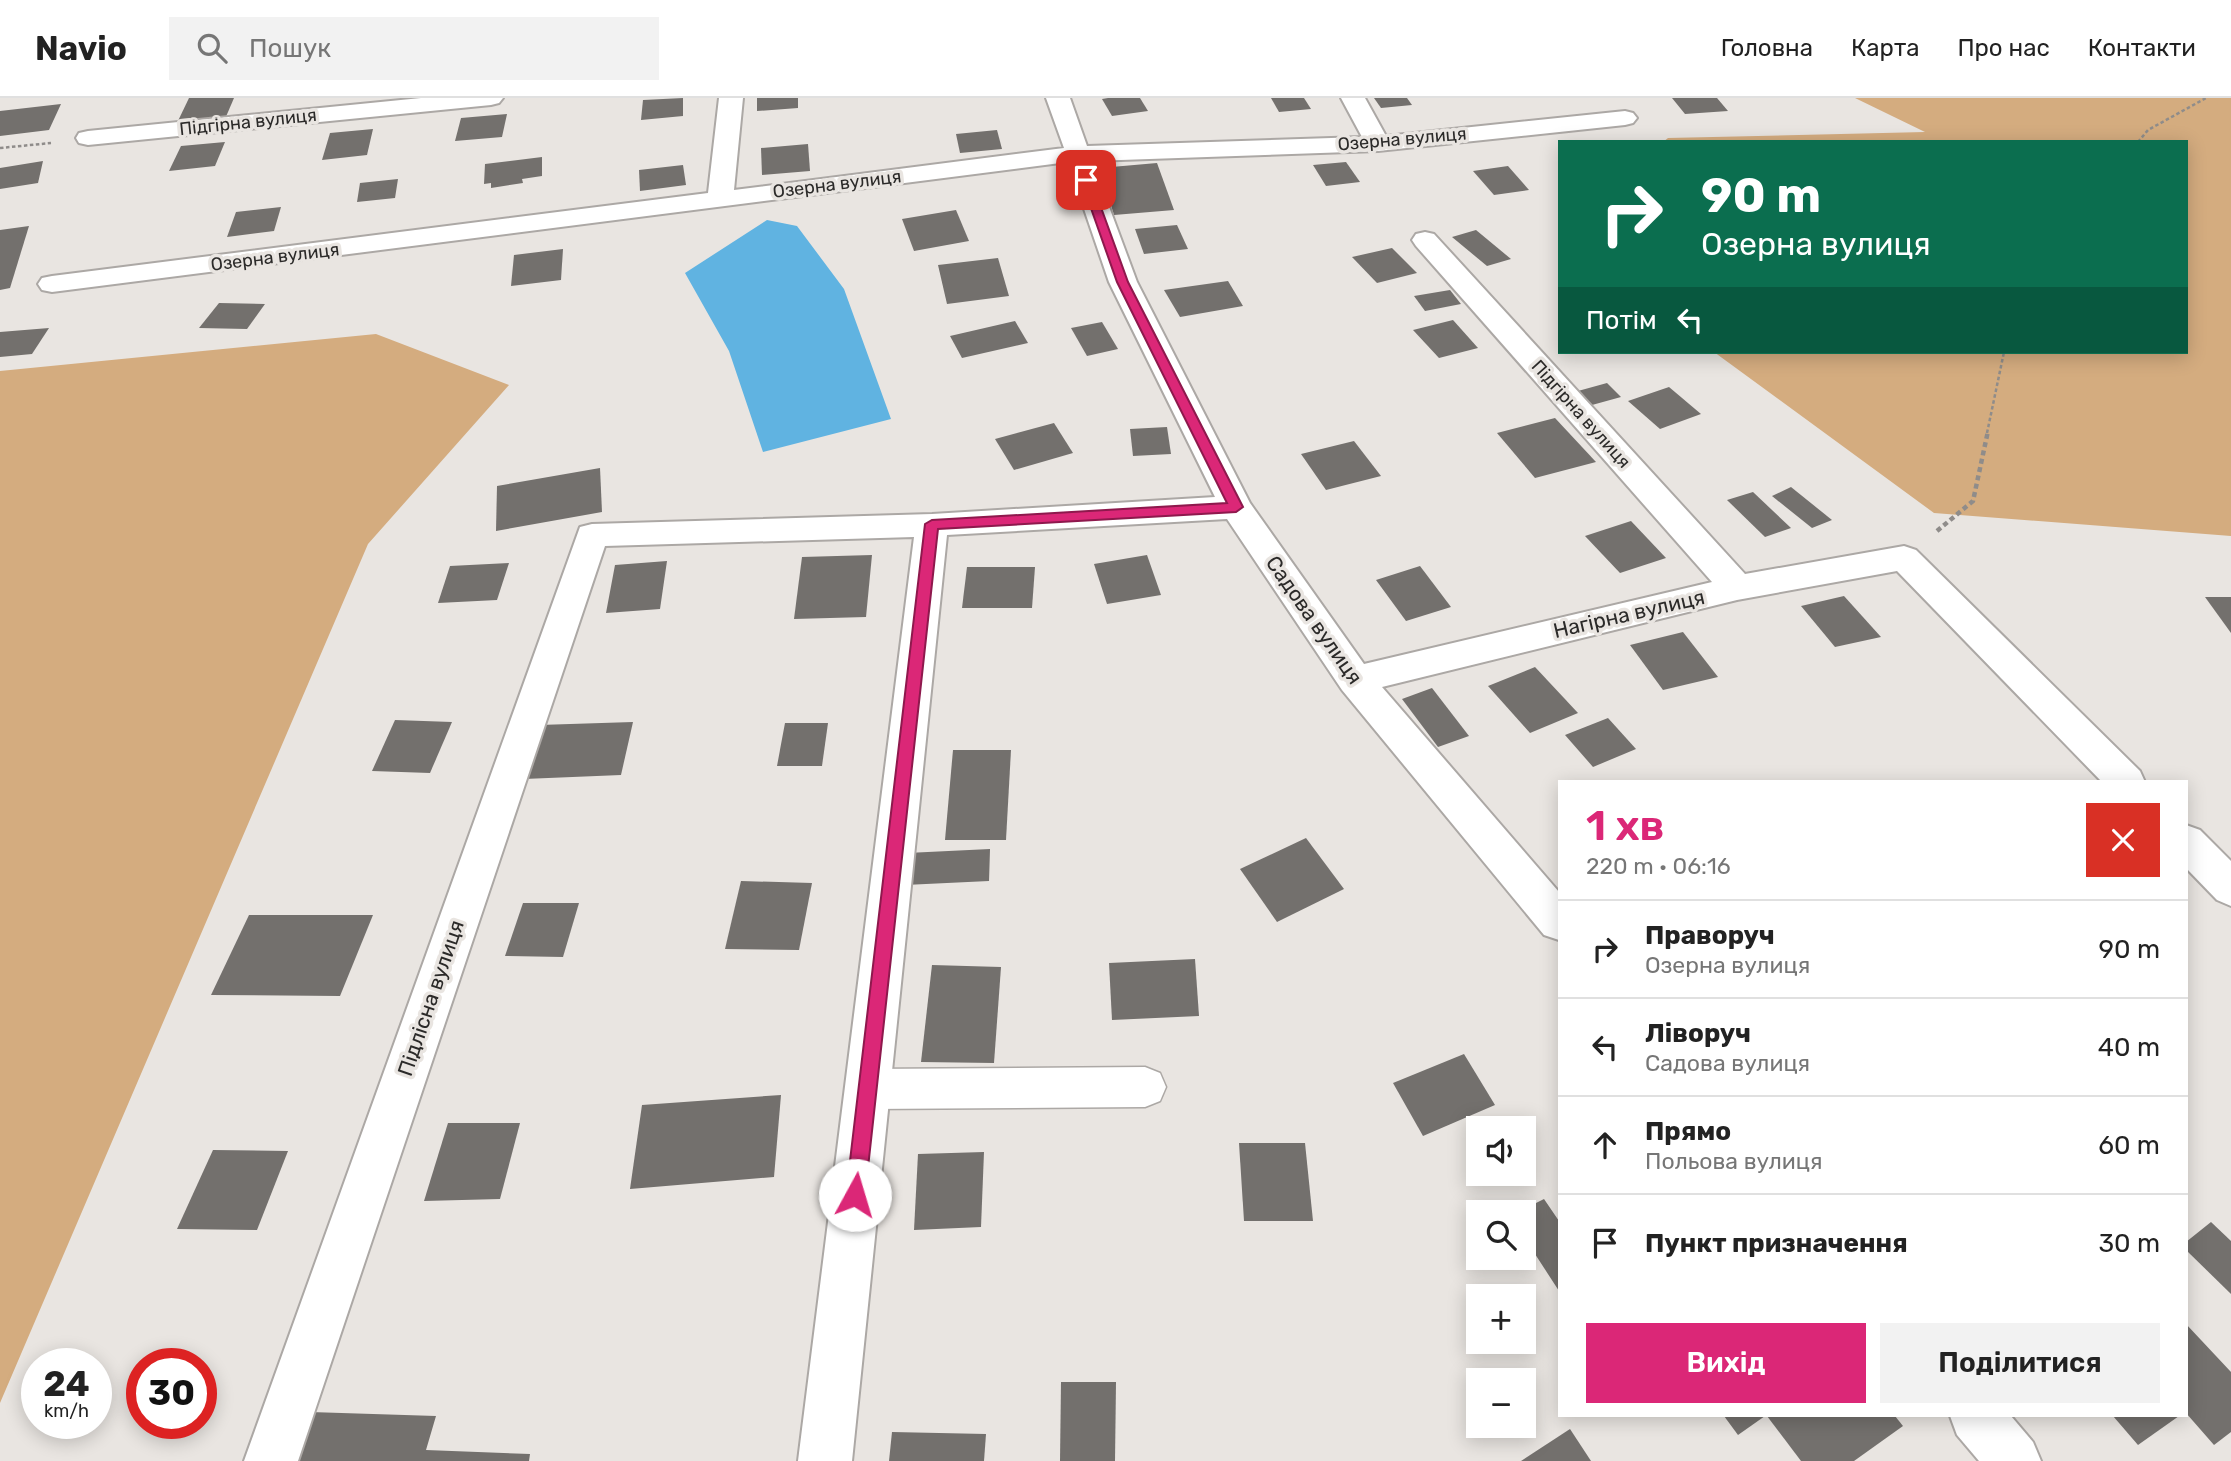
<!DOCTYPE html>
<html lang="uk">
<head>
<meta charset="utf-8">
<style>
	:root { --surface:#fff; --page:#f2f2f2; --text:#222; --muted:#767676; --line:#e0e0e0; --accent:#db2777 }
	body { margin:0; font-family:Rubik,sans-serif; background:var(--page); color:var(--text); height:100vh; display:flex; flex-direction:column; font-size:26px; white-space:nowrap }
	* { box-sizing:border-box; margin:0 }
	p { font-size:23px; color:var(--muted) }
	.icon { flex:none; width:38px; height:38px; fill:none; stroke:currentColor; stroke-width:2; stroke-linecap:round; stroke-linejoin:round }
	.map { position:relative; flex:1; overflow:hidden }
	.side { position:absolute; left:1558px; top:682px; width:630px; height:637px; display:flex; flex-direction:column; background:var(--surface); border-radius:0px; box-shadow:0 4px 18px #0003 }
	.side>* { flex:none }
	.hud { position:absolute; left:1558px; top:42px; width:630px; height:214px; border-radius:0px; box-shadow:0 4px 18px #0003; background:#0b6e4f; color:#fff; overflow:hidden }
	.fabs { position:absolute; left:1466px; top:1018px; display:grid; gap:14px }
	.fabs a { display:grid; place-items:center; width:70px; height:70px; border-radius:0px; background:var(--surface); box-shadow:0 4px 18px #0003; font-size:35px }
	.speed { position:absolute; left:21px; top:1250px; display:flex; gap:14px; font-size:35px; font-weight:700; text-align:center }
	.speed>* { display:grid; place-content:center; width:91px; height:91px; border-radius:50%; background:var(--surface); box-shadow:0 4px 18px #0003; line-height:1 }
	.speed small { font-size:18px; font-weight:400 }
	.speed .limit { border:10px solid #d22; background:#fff; color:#111 }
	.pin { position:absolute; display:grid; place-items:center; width:60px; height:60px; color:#fff; margin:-30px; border-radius:14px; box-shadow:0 4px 10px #0006 }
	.me { position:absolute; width:77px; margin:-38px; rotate:6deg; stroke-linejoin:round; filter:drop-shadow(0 0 5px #0008) }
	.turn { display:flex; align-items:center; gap:24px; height:147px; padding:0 28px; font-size:32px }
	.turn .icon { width:91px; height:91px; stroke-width:2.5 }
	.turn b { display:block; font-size:49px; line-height:60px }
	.then { display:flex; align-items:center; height:66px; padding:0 28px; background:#0003; gap:14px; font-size:26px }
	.round { display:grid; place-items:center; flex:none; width:74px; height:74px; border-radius:0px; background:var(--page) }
	.summary { display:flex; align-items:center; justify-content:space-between; height:119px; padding:0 28px }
	h1 { font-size:42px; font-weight:600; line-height:52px; color:var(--accent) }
	.cta { display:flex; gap:14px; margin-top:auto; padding:14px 28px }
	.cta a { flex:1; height:80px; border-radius:0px; background:var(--accent); color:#fff; font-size:28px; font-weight:600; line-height:80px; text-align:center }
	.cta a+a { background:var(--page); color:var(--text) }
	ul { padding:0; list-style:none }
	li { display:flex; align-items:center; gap:21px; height:98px; padding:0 28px; border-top:2px solid var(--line) }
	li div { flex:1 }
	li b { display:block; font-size:26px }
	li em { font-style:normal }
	header { display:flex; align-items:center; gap:42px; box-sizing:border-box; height:98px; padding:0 35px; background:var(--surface); border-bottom:2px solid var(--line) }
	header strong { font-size:33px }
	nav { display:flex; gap:38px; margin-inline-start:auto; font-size:24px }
	.search { width:490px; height:63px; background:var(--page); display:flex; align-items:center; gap:18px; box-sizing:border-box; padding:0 24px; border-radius:0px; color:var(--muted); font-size:26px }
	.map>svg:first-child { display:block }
	.green { fill:#d4ac7f }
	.water { fill:#60b3e1 }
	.building { fill:#73706d }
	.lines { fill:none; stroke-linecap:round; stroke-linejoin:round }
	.service-casing { stroke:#aca8a5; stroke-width:3 }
	.minor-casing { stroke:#aca8a5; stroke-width:4 }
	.path-far1 { stroke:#8f8c8a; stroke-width:2.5; stroke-dasharray:3.5 2.5; stroke-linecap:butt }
	.path { stroke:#8f8c8a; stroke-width:4.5; stroke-dasharray:5 3.5; stroke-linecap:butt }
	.service { fill:#fff; fill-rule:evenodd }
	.minor { fill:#fff; fill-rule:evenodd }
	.route { fill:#db2777; stroke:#8e194d; stroke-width:2 }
	.labels { text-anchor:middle; stroke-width:7; stroke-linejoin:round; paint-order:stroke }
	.far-street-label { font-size:18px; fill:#2b2a29; stroke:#e9e5e1 }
	.street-label { font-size:21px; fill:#2b2a29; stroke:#e9e5e1 }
</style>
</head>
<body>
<header>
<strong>Navio</strong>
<div class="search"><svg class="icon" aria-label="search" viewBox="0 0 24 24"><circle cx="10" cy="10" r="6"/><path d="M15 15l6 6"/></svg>Пошук</div>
<nav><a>Головна</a><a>Карта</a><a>Про нас</a><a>Контакти</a></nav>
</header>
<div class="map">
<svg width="2231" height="1363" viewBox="0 0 2231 1363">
	<rect width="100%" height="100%" fill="#e9e5e1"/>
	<g class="green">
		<path d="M1855 0H2231V438L1934 415 1714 254H2186V44H1663L1668 40 1925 34Z"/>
		<path d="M376 236 509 287 368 446 0 1305V273Z"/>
	</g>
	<path class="water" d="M767 122 797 128 844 191 891 321 763 354 729 253 685 175Z"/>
	<g class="building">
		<path d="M189 0H234L225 21 177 25Z"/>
		<path d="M683 0V18L641 22 643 2Z"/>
		<path d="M757 0H798V10L757 13Z"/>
		<path d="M1108 0H1140L1148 13 1112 18 1102 1Z"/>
		<path d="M1271 0H1304L1311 11 1279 14Z"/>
		<path d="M1374 0H1407L1412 7 1381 10Z"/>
		<path d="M1672 0H1717L1728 13 1685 16Z"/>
		<path d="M61 6 49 32 0 38V13Z"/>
		<path d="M507 16 502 39 455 43 461 20Z"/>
		<path d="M373 31 367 57 322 62 330 35Z"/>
		<path d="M997 32 1002 51 960 55 956 36Z"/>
		<path d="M225 44 215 68 169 73 181 48Z"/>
		<path d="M808 46 810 73 762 77 761 50Z"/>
		<path d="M542 59V78L522 81 523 85 491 90V85L484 86 485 66Z"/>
		<path d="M43 63 38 85 0 91V70Z"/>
		<path d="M1346 64 1360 84 1326 88 1313 67Z"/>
		<path d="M1157 65 1174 112 1114 117 1100 70Z"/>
		<path d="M683 67 686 87 640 93 639 72Z"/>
		<path d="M1508 68 1529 92 1494 97 1473 73Z"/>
		<path d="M398 81 395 100 357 104 360 85Z"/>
		<path d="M281 109 274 133 227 139 236 114Z"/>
		<path d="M956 112 969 143 914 153 902 121Z"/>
		<path d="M1177 127 1188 151 1144 156 1135 131Z"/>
		<path d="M29 128 10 190 0 192V132Z"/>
		<path d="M1476 132 1511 161 1487 168 1452 139Z"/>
		<path d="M1392 150 1417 175 1377 185 1352 159Z"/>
		<path d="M563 151 561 182 511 188 514 157Z"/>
		<path d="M998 160 1009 198 947 206 938 167Z"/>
		<path d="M1228 183 1243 208 1180 219 1164 192Z"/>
		<path d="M1450 192 1461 206 1425 213 1414 198Z"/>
		<path d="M219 205 265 206 247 231 199 230Z"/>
		<path d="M1453 222 1478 250 1439 260 1413 232Z"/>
		<path d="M1015 223 1028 245 962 260 950 238Z"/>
		<path d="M1102 224 1118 251 1087 258 1071 230Z"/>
		<path d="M49 230 32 256 0 259V234Z"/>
		<path d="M1607 285 1621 299 1592 307 1578 293Z"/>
		<path d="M1669 289 1701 316 1660 331 1628 303Z"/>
		<path d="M1555 320 1596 364 1535 380 1497 335Z"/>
		<path d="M1054 325 1073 355 1014 372 995 341Z"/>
		<path d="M1167 329 1171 356 1133 358 1130 331Z"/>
		<path d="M1354 343 1381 378 1326 392 1301 356Z"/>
		<path d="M600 370 602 414 496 433 497 388Z"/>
		<path d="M1791 389 1832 422 1812 430 1772 398Z"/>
		<path d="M1753 394 1791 430 1765 439 1727 402Z"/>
		<path d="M1631 423 1666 460 1620 475 1585 438Z"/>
		<path d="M872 457 866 519 794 521 802 459Z"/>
		<path d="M1147 457 1161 497 1107 506 1094 466Z"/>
		<path d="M667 463 660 511 606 515 615 467Z"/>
		<path d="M509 465 497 502 438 505 450 468Z"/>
		<path d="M1420 468 1451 509 1406 523 1376 482Z"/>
		<path d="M967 469H1035L1032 510H962Z"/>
		<path d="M1844 498 1881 539 1835 549 1801 508Z"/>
		<path d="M2205 499H2231V535Z"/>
		<path d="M1683 534 1718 579 1663 592 1630 547Z"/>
		<path d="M1535 569 1578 615 1530 635 1488 588Z"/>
		<path d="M1432 590 1469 638 1438 649 1402 601Z"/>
		<path d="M1608 620 1636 651 1593 669 1565 637Z"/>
		<path d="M395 622 452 624 430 675 372 673Z"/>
		<path d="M633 624 621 677 524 681 539 627Z"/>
		<path d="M785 625H828L822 668H777Z"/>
		<path d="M953 652H1011L1006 742H945Z"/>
		<path d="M1306 740 1344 791 1277 824 1240 771Z"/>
		<path d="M990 751 989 783 905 787 907 755Z"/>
		<path d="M741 783 812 785 799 852 725 851Z"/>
		<path d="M523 805H579L563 859 505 858Z"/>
		<path d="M249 817H373L340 898 211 897Z"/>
		<path d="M1195 861 1199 918 1112 922 1109 865Z"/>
		<path d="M932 867 1001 869 994 965 921 964Z"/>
		<path d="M1464 956 1495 1007 1423 1038 1393 985Z"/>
		<path d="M781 997 774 1079 630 1091 642 1007Z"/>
		<path d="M448 1025H520L500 1101 424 1103Z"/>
		<path d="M1239 1045H1305L1313 1123H1244Z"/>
		<path d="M213 1052 288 1053 257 1132 177 1131Z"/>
		<path d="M984 1054 981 1129 914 1132 918 1056Z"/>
		<path d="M1544 1101 1559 1123V1193L1524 1139V1115H1516Z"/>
		<path d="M2211 1124 2231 1143V1196L2186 1152V1144Z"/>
		<path d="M2186 1226 2231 1274V1334L2214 1347 2186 1315Z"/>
		<path d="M1061 1284H1116L1115 1363H1060Z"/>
		<path d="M310 1314 436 1318 426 1352 530 1356 529 1363H292Z"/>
		<path d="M1724 1318H1765L1738 1337Z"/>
		<path d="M1767 1318H1895L1903 1328 1854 1363H1801Z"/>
		<path d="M2113 1318H2179L2138 1347Z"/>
		<path d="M1570 1331 1591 1363H1521Z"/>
		<path d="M892 1334 986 1336 984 1363H889Z"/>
	</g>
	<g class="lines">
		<g class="service-casing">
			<path id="service" d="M1145 969 1160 975 1166 989 1160 1003 1145 1009 868 1011 853 1005 847 991 853 977 868 971Z"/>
		</g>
		<g class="minor-casing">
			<g id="minor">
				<path d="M421 0H503L499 5 491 7 88 47 79 45 76 40 79 35 88 33Z"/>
				<path d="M719 0H743L734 92 1064 50 1046 0H1070L1087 48 1362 39 1341 0H1365L1386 38 1625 13 1633 15 1637 20 1633 25 1625 27 1378 53 1092 63 1137 184 1250 405 1364 566 1712 484 1416 148 1412 142 1416 136 1425 134 1434 136 1745 476 1904 448 1916 452 2140 673 2145 684H2102L1897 473 1737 502 1382 589 1559 794V842L1544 837 1342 592 1227 421 947 437 852 1363H798L914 439 605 448 298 1363H244L580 429 592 426 932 416 1215 399 1109 184 1068 64 52 194 42 192 38 186 42 180 52 178 708 95Z"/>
				<path d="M2186 727 2200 732 2231 763V808L2217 802 2186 770Z"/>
				<path d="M1950 1318H2011L2033 1344 2041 1363H1979L1957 1337Z"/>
			</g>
		</g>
		<g class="path-far1">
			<path d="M2138 44 2148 32 2206 0"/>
			<path d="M0 50 51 45"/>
			<path d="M1987 335 2004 254"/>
		</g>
		<path class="path" d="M1937 433 1973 403 1988 333"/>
		<use href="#service" class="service"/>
		<use href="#minor" class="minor"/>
	</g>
	<path class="route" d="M1086 79 1091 82 1128 184 1243 409 1236 414 938 431 865 1097 862 1104 855 1107 848 1104 846 1097 925 426 932 422 1227 405 1117 184 1081 82Z"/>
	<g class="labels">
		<g class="far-street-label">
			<text transform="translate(248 24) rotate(-6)" y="6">Підгірна вулиця</text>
			<text transform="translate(1402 41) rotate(-5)" y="6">Озерна вулиця</text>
			<text transform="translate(837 86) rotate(-7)" y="6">Озерна вулиця</text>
			<text transform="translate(275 159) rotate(-7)" y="6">Озерна вулиця</text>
			<text transform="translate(1581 316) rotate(48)" y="6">Підгірна вулиця</text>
		</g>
		<g class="street-label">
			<text transform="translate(1629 516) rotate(-13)" y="7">Нагірна вулиця</text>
			<text transform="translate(1314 522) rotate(55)" y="7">Садова вулиця</text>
			<text transform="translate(431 900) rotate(-71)" y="7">Підлісна вулиця</text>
		</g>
	</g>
</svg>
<div class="fabs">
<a><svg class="icon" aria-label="sound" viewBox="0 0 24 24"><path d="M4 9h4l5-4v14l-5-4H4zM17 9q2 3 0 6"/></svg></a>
<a><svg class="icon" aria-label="search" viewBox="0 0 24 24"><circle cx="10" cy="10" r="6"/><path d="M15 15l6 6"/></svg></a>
<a>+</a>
<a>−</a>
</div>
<div class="speed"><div>24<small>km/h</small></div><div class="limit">30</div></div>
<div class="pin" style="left:1086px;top:82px;background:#d93025"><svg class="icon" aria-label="arrive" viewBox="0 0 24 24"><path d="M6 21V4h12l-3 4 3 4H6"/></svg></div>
<svg class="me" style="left:855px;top:1097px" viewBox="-20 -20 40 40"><circle r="19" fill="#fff"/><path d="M0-13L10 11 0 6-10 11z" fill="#db2777"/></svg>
<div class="hud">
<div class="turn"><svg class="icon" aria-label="right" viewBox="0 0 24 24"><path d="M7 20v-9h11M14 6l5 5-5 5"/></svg><div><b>90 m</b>Озерна вулиця</div></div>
<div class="then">Потім<svg class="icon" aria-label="left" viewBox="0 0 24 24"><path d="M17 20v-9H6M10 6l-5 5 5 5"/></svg></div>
</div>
<section class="side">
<div class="summary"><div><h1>1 хв</h1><p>220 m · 06:16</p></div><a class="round" style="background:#d93025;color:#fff"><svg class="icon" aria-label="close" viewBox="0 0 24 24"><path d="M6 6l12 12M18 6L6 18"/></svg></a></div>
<ul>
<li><svg class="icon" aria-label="right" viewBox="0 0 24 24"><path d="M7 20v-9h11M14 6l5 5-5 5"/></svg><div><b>Праворуч</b><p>Озерна вулиця</p></div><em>90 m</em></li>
<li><svg class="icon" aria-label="left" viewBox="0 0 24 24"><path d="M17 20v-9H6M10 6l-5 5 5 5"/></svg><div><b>Ліворуч</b><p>Садова вулиця</p></div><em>40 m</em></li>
<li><svg class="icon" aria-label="ahead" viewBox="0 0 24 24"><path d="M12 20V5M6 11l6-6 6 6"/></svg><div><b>Прямо</b><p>Польова вулиця</p></div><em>60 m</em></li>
<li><svg class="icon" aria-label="arrive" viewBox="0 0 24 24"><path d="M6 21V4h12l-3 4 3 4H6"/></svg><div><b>Пункт призначення</b></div><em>30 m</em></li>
</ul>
<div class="cta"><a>Вихід</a><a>Поділитися</a></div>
</section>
</div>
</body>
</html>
